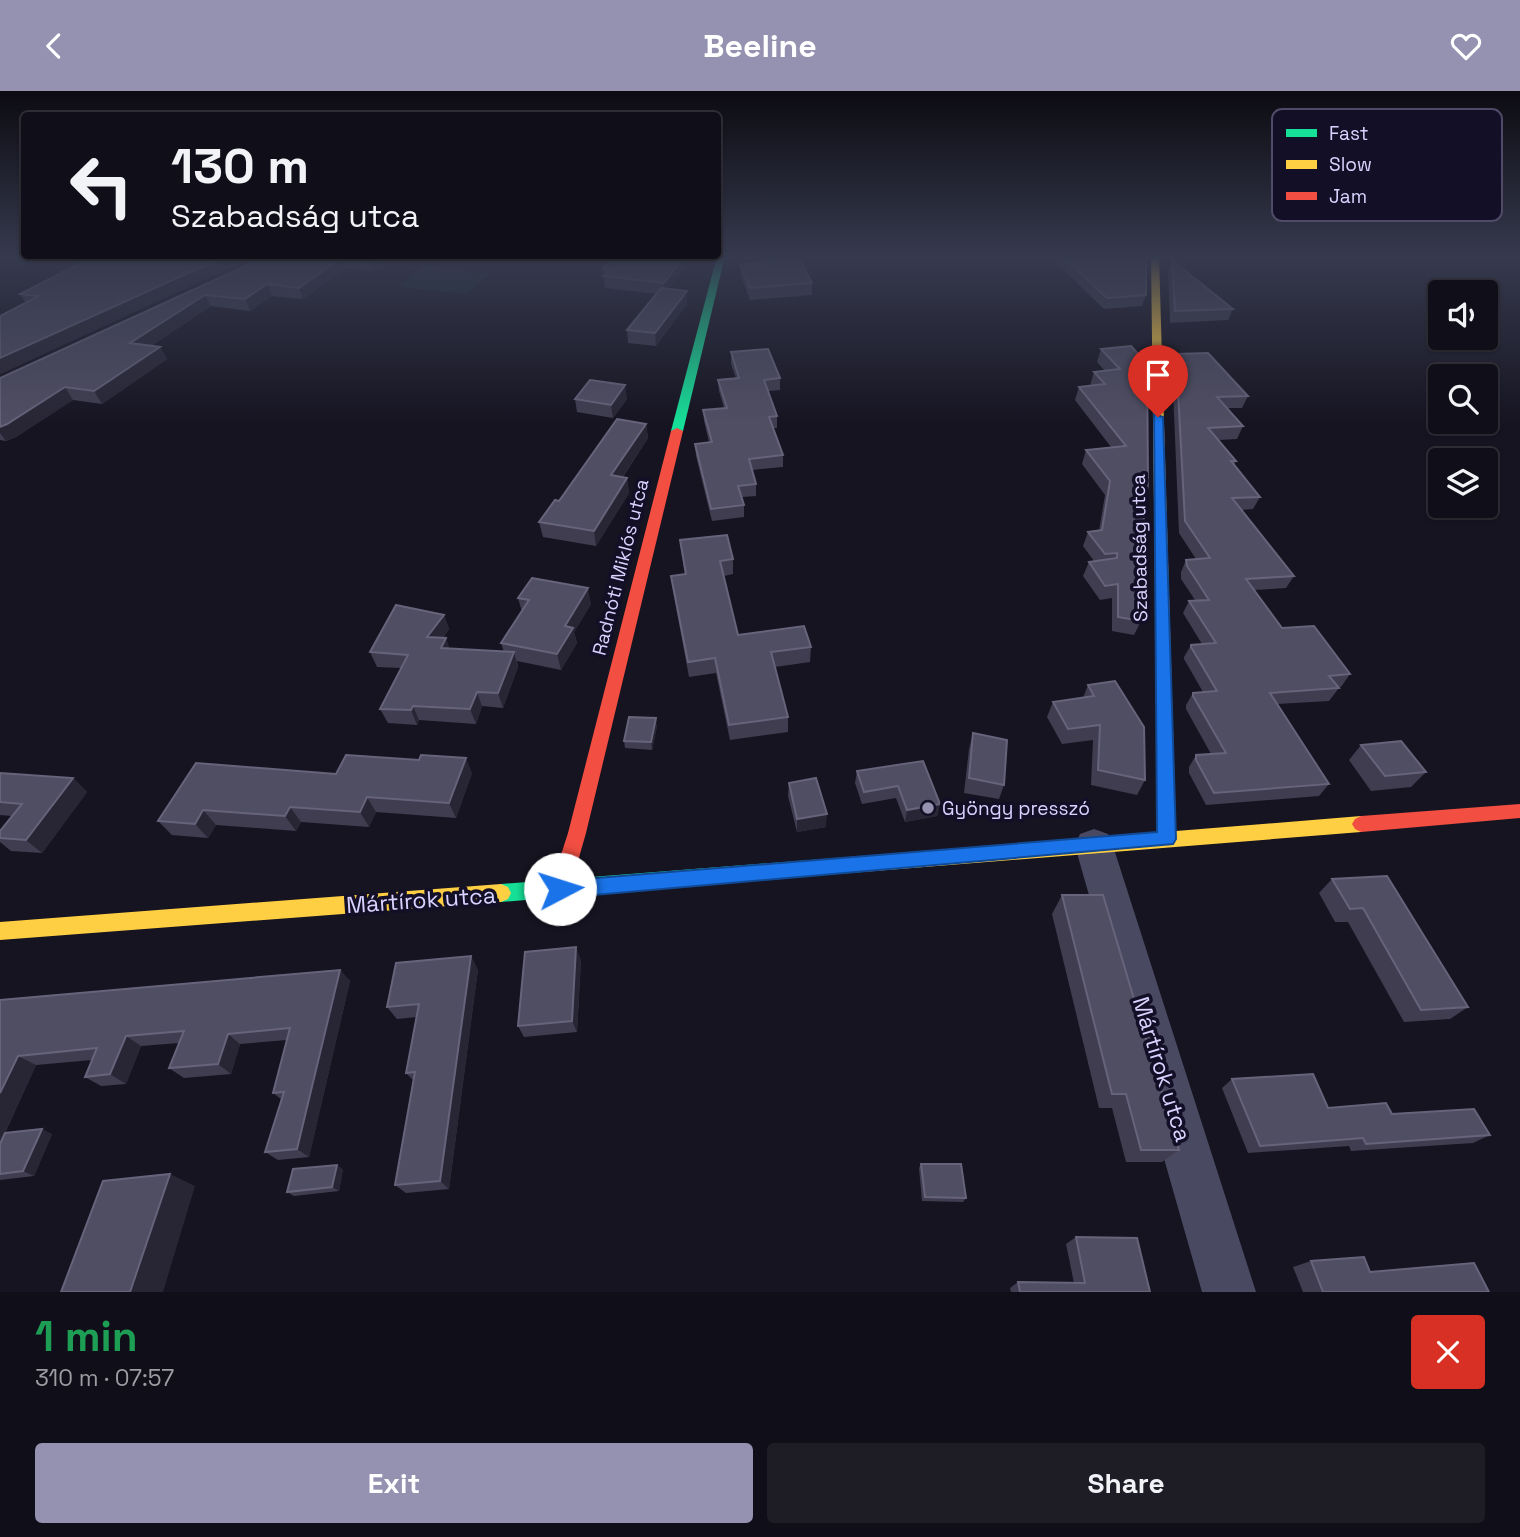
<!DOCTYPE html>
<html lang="en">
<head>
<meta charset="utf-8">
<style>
	:root { --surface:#100f19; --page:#1e1d26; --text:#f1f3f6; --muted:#9c9ca2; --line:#302f38; --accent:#9591b1 }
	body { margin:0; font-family:"Space Grotesk",sans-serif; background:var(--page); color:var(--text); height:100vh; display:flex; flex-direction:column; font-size:26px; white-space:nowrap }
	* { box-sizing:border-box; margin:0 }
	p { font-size:23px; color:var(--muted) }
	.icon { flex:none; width:38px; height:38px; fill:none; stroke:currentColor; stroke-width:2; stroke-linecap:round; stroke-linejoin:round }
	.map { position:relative; height:1201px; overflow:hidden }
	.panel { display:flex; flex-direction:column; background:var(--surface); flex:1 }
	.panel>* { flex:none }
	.top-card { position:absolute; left:21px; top:21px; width:700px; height:147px; border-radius:7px; box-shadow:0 2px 5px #0004,0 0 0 2px var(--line); background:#100f19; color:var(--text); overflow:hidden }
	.controls { position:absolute; left:1428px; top:189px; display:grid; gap:14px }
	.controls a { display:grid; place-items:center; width:70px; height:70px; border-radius:7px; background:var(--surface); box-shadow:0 2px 5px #0004,0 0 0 2px var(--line); font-size:35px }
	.pin { position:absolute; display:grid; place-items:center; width:60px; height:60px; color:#fff; margin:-72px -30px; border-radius:50% 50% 50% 0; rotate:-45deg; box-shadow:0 0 7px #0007 }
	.pin .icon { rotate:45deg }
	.me { position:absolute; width:77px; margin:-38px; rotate:85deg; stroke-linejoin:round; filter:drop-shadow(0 0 5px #0008) }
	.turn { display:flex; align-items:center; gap:24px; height:147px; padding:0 35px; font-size:32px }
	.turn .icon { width:91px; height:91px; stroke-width:2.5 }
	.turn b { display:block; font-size:49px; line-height:60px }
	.round { display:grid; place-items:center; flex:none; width:74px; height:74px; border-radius:7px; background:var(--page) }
	.overview { display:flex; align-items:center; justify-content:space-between; height:119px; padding:0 35px }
	h1 { font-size:42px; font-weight:700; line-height:52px; color:#1e9e55 }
	.button { display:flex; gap:14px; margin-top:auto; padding:14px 35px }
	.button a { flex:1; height:80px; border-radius:7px; background:var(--accent); color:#fff; font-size:28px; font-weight:700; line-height:80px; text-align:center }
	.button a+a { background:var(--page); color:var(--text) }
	header { display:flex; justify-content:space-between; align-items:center; height:91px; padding:0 35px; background:var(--accent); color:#fff; font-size:32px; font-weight:700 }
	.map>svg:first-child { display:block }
	.green { fill:#132c2d }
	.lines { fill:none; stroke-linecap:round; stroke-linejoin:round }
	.street { fill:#4a4962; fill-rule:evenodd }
	.fast { fill:#16e098; fill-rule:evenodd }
	.slow { fill:#ffcf43; fill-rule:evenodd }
	.jam { fill:#f24e42; fill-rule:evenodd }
	.wall { fill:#403d50 }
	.shaded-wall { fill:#282635 }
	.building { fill:#504e63; stroke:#66637b; stroke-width:2 }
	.route { fill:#1a73e8; stroke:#114b97; stroke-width:2 }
	.poi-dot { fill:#9591b1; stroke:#130f26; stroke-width:2.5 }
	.labels { text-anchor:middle; stroke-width:7; stroke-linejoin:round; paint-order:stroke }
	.street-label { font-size:19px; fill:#d9d4ff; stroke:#130f26 }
	.poi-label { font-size:19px; fill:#d9d4ff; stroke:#130f26; text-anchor:start }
	.near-street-label { font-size:23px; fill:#d9d4ff; stroke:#130f26 }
	.key { fill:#130f26; stroke:#4e4a67; stroke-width:2 }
	.key-label { font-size:19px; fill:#d9d4ff }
</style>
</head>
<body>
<header><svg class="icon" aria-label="back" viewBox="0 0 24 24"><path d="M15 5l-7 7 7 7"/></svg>Beeline<svg class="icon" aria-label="heart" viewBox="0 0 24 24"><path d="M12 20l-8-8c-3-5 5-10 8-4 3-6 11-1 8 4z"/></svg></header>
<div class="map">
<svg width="1520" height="1201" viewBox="0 0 1520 1201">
	<rect width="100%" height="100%" fill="#161421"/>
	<path class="green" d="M423 175 490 183 467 203 398 196Z"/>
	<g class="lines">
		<path class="street" d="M1094 738 1108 743 1113 755 1256 1201H1202L1075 755 1080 743Z"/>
		<g class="fast">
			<path d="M717 165H725L683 340 677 343 671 340Z"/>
			<path d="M862 765 869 767 871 773 869 779 862 781 501 811 494 808 491 802 494 796 501 793Z"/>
		</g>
		<g class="slow">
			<path d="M1151 165H1159L1176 740 1361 725 1367 728 1370 733 1367 738 1361 741 862 781 855 779 853 773 855 767 862 765 1158 741Z"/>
			<path d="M501 793 508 796 511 802 508 808 501 811 0 849V831Z"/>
		</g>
		<g class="jam">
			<path d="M677 337 683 340 586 742 570 798 567 804 560 807 553 804 550 798 568 742 671 340Z"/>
			<path d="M1520 713V727L1361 741 1355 738 1352 733 1355 728 1361 725Z"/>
		</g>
	</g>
	<g class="wall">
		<path d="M107 165H255L0 283V225L26 212 20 203Z"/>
		<path d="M267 165H395L380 177 372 180 346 177 303 208 272 205 250 220 211 215 151 255 160 256 167 268 102 313 73 309 16 346 6 350 0 349V287Z"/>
		<path d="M694 165 668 198 687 213 656 255 628 252 627 239 657 203 605 197 603 178Z"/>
		<path d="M762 165H798L812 192V204L750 209 741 185 740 173 765 171Z"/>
		<path d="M1049 165H1146V204L1142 215 1104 218Z"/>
		<path d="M1172 169 1233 218 1228 229 1170 232 1168 180Z"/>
		<path d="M1131 255 1139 467 1137 469 1138 485 1142 490 1139 497 1141 530 1134 544 1112 540V507L1100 509 1083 485 1089 471 1094 470 1083 455 1088 441 1099 440 1105 404 1082 373 1086 359 1111 356 1075 309 1079 296 1090 295 1094 281 1105 280 1097 271 1101 258Z"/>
		<path d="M731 261 780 287V299L768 300 777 325V337H773L783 364V376L752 379 756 393V405L742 406 744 414V426L712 430 696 365 695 353 709 351 704 330 703 319 724 317 719 300 718 289 736 287 731 273Z"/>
		<path d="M1176 263 1248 305 1242 317H1227L1243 335 1237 348 1218 349 1236 370 1234 374 1260 406 1253 418 1241 419 1294 485 1286 497 1254 499 1282 537 1350 583 1341 596H1338L1339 597 1329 610 1277 613 1329 693 1319 705 1206 714 1189 682V676L1196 664 1211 663 1186 618V614L1193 602 1203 601 1184 568V566L1191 554 1202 553 1183 522 1189 510 1195 509 1181 488V481L1186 469 1196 468 1179 442 1172 275Z"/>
		<path d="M575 308H627L613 327 577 321Z"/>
		<path d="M646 333 648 347 623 386 627 387 629 402 596 455 543 446 539 431 559 410Z"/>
		<path d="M680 449 733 468V483L724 485 738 544 811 556 810 571 775 576 788 626V641L730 649 716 582 689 586 673 500 671 485 685 484Z"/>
		<path d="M518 507 591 513 574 541 577 552 561 579 517 570 518 576 503 617 482 615 476 633 419 629 417 634 388 632 380 618 401 577 377 576 370 561 444 524 449 538 443 547H446L449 557 504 561 501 552 522 521Z"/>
		<path d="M1088 594 1145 689 1137 704 1091 694 1093 649 1062 653 1047 626 1053 611 1083 607Z"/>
		<path d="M657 635 652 659 625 657 624 650Z"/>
		<path d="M973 642 1004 694 999 708 964 702 969 658Z"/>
		<path d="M1361 654 1426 681 1411 696 1371 700 1349 669Z"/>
		<path d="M419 669 472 682 456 727 376 721 369 736 301 731 296 740 216 734 208 747 172 744 158 730 336 683Z"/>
		<path d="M923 670 940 713 937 725 905 731 896 707 862 713 855 692 857 680Z"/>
		<path d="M0 682 73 687 87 701 42 762 11 760 0 751V740L12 725 0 724Z"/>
		<path d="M789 692 826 736 797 741 788 705Z"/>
		<path d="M1332 788 1468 916 1450 928 1404 931 1348 831H1335L1319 802Z"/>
		<path d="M1062 804 1179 1059 1162 1071H1126L1112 1017H1099L1052 823Z"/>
		<path d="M581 869 577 941 524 946 518 935Z"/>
		<path d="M478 878 449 1098 406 1102 395 1094 413 989 406 982 417 926 397 928 387 916Z"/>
		<path d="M340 879 350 890 309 1066 278 1069 265 1061 281 1008 273 1002 287 949 240 953 231 983 184 987 169 977 179 952 141 955 126 993 101 995 85 986 92 969 36 974 5 1042 52 1043 34 1085 0 1089V909Z"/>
		<path d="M1232 988 1328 1017 1392 1023 1490 1044 1473 1052 1351 1060 1349 1055 1248 1062 1222 997Z"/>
		<path d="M921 1073 966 1107 963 1111 922 1110 919 1077Z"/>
		<path d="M343 1078 339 1100 294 1105 287 1101Z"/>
		<path d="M1076 1146 1150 1201H1011L1010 1197 1018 1191 1074 1192 1066 1153Z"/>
		<path d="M1311 1170 1370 1181 1489 1201H1303L1293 1176Z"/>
	</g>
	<g class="shaded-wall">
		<path d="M226 165H255L0 283V267Z"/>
		<path d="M377 165H395L380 177 372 180 368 168Z"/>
		<path d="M685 165H694L664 203V192Z"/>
		<path d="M343 166 346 177 303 208 299 197Z"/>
		<path d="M267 193 272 205 250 220 245 208Z"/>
		<path d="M687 200V213L656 255 655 242Z"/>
		<path d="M205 204 211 215 137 264 130 252Z"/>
		<path d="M160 256 167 268 102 313 94 300Z"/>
		<path d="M625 294 627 308 613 327 611 314Z"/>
		<path d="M65 296 73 309 16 346 6 350 0 342V336Z"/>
		<path d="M646 333 648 347 614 399 611 384Z"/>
		<path d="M627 387 629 402 596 455 594 440Z"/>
		<path d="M588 497 591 513 574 541 577 552 561 579 557 563 565 535Z"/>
		<path d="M444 524 449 538 433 561 427 546Z"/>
		<path d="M446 547 451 562 441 557Z"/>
		<path d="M514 561 518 576 503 617 498 602Z"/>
		<path d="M477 601 482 615 476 633 470 618Z"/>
		<path d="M413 615 419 629 417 634 411 619Z"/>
		<path d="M656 627 657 635 652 659 651 651Z"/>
		<path d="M466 667 472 682 456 727 449 712Z"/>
		<path d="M73 687 87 701 42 762 26 749Z"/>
		<path d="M367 706 376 721 369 736 360 721Z"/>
		<path d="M940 713 937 725 905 731 907 719Z"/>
		<path d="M290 716 301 731 296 740 285 725Z"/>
		<path d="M203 719 216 734 208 747 195 733Z"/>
		<path d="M827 723 826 736 797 741V728Z"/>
		<path d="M576 856 581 869 577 941 572 930Z"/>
		<path d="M471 865 478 878 449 1098 440 1090Z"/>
		<path d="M340 879 350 890 309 1066 297 1058Z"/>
		<path d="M228 943 240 953 231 983 218 973Z"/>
		<path d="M126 945 141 955 126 993 110 983Z"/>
		<path d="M18 965 36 974 0 1052V1002Z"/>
		<path d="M42 1038 52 1043 34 1085 23 1080Z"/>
		<path d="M337 1074 343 1078 339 1100 332 1096Z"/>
		<path d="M170 1083 195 1095 163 1201H130Z"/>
	</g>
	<g class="building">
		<path d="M107 165H226L0 267V225L39 205 20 203 92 166 101 168Z"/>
		<path d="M267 165H377L368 168 343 166 299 197 267 193 245 208 205 204 130 252 160 256 94 300 65 296 7 333 0 336V287Z"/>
		<path d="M615 165H685L664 192 603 185 609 179 603 178Z"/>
		<path d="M767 165H798L812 192 750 197 740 173 770 171Z"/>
		<path d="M1062 165H1146V204L1107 207Z"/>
		<path d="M1172 169 1233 218 1175 220Z"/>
		<path d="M661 197 687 200 655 242 627 239Z"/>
		<path d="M1131 255 1138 263H1147L1148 392 1139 467 1137 464 1138 485 1142 490H1139L1141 530 1118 526V493L1105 495 1089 471 1117 467V462L1105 463 1088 441 1102 439 1110 390 1086 359 1126 355 1079 296 1105 293 1094 281 1120 278 1101 258Z"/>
		<path d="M768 258 780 287 764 289 777 325 769 326 783 364 749 368 756 393 738 395 744 414 711 418 695 353 712 351 703 319 727 317 718 289 739 287 731 261Z"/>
		<path d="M1208 262 1248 305 1217 306 1243 335 1208 337 1236 370H1231L1260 406 1232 407 1294 485 1246 488 1282 537 1314 535 1350 583 1329 585 1339 597 1270 602 1329 693 1214 702 1196 669V664L1226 662 1193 605V602L1217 600 1191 556V554L1216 552 1189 510 1209 509 1187 475 1186 469 1210 467 1185 430 1176 263Z"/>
		<path d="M590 289 625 294 611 314 575 308Z"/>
		<path d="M617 328 646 333 611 384 627 387 594 440 539 431 555 409 559 410Z"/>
		<path d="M727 444 733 468 720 470 738 544 804 535 811 556 771 561 788 626 729 634 715 567 688 571 671 485 686 483 680 449Z"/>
		<path d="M532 487 588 497 565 535 573 537 557 563 501 552 529 509 518 507Z"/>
		<path d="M396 514 444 524 427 546 446 547 441 557 514 561 498 602 477 601 470 618 413 615 411 619 380 618 408 564 370 561Z"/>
		<path d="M1115 590 1144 636 1145 689 1098 679 1100 634 1068 638 1053 611 1094 605 1088 594Z"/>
		<path d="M629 626 656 627 651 651 624 650Z"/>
		<path d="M973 642 1007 649 1004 694 969 687Z"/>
		<path d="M1401 650 1426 681 1385 685 1361 654Z"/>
		<path d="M346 664 419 669 421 664 466 667 449 712 367 706 360 721 290 716 285 725 203 719 195 733 158 730 196 672 336 683Z"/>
		<path d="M923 670 940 713 907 719 898 695 864 701 857 680Z"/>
		<path d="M0 682 73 687 26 749 0 747V740L22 713 0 711Z"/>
		<path d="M816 687 827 723 797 728 789 692Z"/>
		<path d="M1387 785 1468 916 1421 919 1363 817 1350 818 1332 788Z"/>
		<path d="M1062 804H1103L1179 1059H1141L1126 1003H1112Z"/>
		<path d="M576 856 572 930 518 935 525 861Z"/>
		<path d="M471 865 440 1090 395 1094 415 981 406 982 419 913 387 916 396 872Z"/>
		<path d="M340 879 297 1058 265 1061 284 1001 273 1002 290 937 228 943 218 973 169 977 184 940 126 945 110 983 85 986 97 957 18 965 0 1002V909Z"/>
		<path d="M1313 983 1328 1017 1386 1012 1392 1023 1474 1018 1490 1044 1366 1053 1363 1047 1260 1055 1232 988Z"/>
		<path d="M42 1038 23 1080 0 1083V1053L5 1042Z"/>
		<path d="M921 1073H961L966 1107 925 1106Z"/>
		<path d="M337 1074 332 1096 287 1101 293 1078Z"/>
		<path d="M170 1083 130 1201H61L103 1090Z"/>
		<path d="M1076 1146 1137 1147 1150 1201H1020L1018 1191 1085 1192Z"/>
		<path d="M1364 1166 1370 1181 1474 1172 1489 1201H1323L1311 1170Z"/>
	</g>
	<linearGradient id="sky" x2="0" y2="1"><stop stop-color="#0c0b12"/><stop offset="0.5" stop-color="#363a4e"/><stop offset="1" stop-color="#363a4e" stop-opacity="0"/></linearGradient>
	<rect width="1520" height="333" fill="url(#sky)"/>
	<path class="route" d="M1154 323 1163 326 1176 748 1173 753 560 807 553 804 551 798 553 792 560 790 1157 741Z"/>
	<circle class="poi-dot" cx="928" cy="717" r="7"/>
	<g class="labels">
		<g class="street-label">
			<text transform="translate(1139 457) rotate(-91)" y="7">Szabadság utca</text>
			<text transform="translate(620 476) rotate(-76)" y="7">Radnóti Miklós utca</text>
		</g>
		<g class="poi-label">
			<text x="942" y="724">Gyöngy presszó</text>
		</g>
		<g class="near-street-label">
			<text transform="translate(421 809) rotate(-4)" y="8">Mártírok utca</text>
			<text transform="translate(1162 978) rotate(73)" y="8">Mártírok utca</text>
		</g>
	</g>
	<rect x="1272" y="18" width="230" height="112" rx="10" class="key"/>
	<rect x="1286" y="38" width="31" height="8" fill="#16e098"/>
	<rect x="1286" y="69" width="31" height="9" fill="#ffcf43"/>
	<rect x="1286" y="101" width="31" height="8" fill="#f24e42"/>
	<g class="key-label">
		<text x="1329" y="49">Fast</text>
		<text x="1329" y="80">Slow</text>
		<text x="1329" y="112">Jam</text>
	</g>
</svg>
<div class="controls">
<a><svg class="icon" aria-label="sound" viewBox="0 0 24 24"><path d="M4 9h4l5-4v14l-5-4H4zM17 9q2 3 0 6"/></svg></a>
<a><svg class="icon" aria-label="search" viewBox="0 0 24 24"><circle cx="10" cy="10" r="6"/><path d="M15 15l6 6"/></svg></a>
<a><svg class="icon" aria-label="layers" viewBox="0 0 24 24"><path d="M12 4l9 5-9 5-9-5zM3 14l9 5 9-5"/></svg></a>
</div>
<div class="pin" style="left:1158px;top:326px;background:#d93025"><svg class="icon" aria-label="arrive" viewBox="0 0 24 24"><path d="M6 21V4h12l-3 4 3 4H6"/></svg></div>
<svg class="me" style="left:560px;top:798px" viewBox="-20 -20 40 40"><circle r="19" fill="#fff"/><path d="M0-13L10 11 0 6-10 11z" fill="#1a73e8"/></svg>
<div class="top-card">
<div class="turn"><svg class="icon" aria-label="left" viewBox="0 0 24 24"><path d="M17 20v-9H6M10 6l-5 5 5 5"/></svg><div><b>130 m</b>Szabadság utca</div></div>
</div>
</div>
<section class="panel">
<div class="overview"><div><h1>1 min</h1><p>310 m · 07:57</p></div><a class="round" style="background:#d93025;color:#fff"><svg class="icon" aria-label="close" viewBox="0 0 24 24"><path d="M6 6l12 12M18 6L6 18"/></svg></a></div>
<div class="button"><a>Exit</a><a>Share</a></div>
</section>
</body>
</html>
